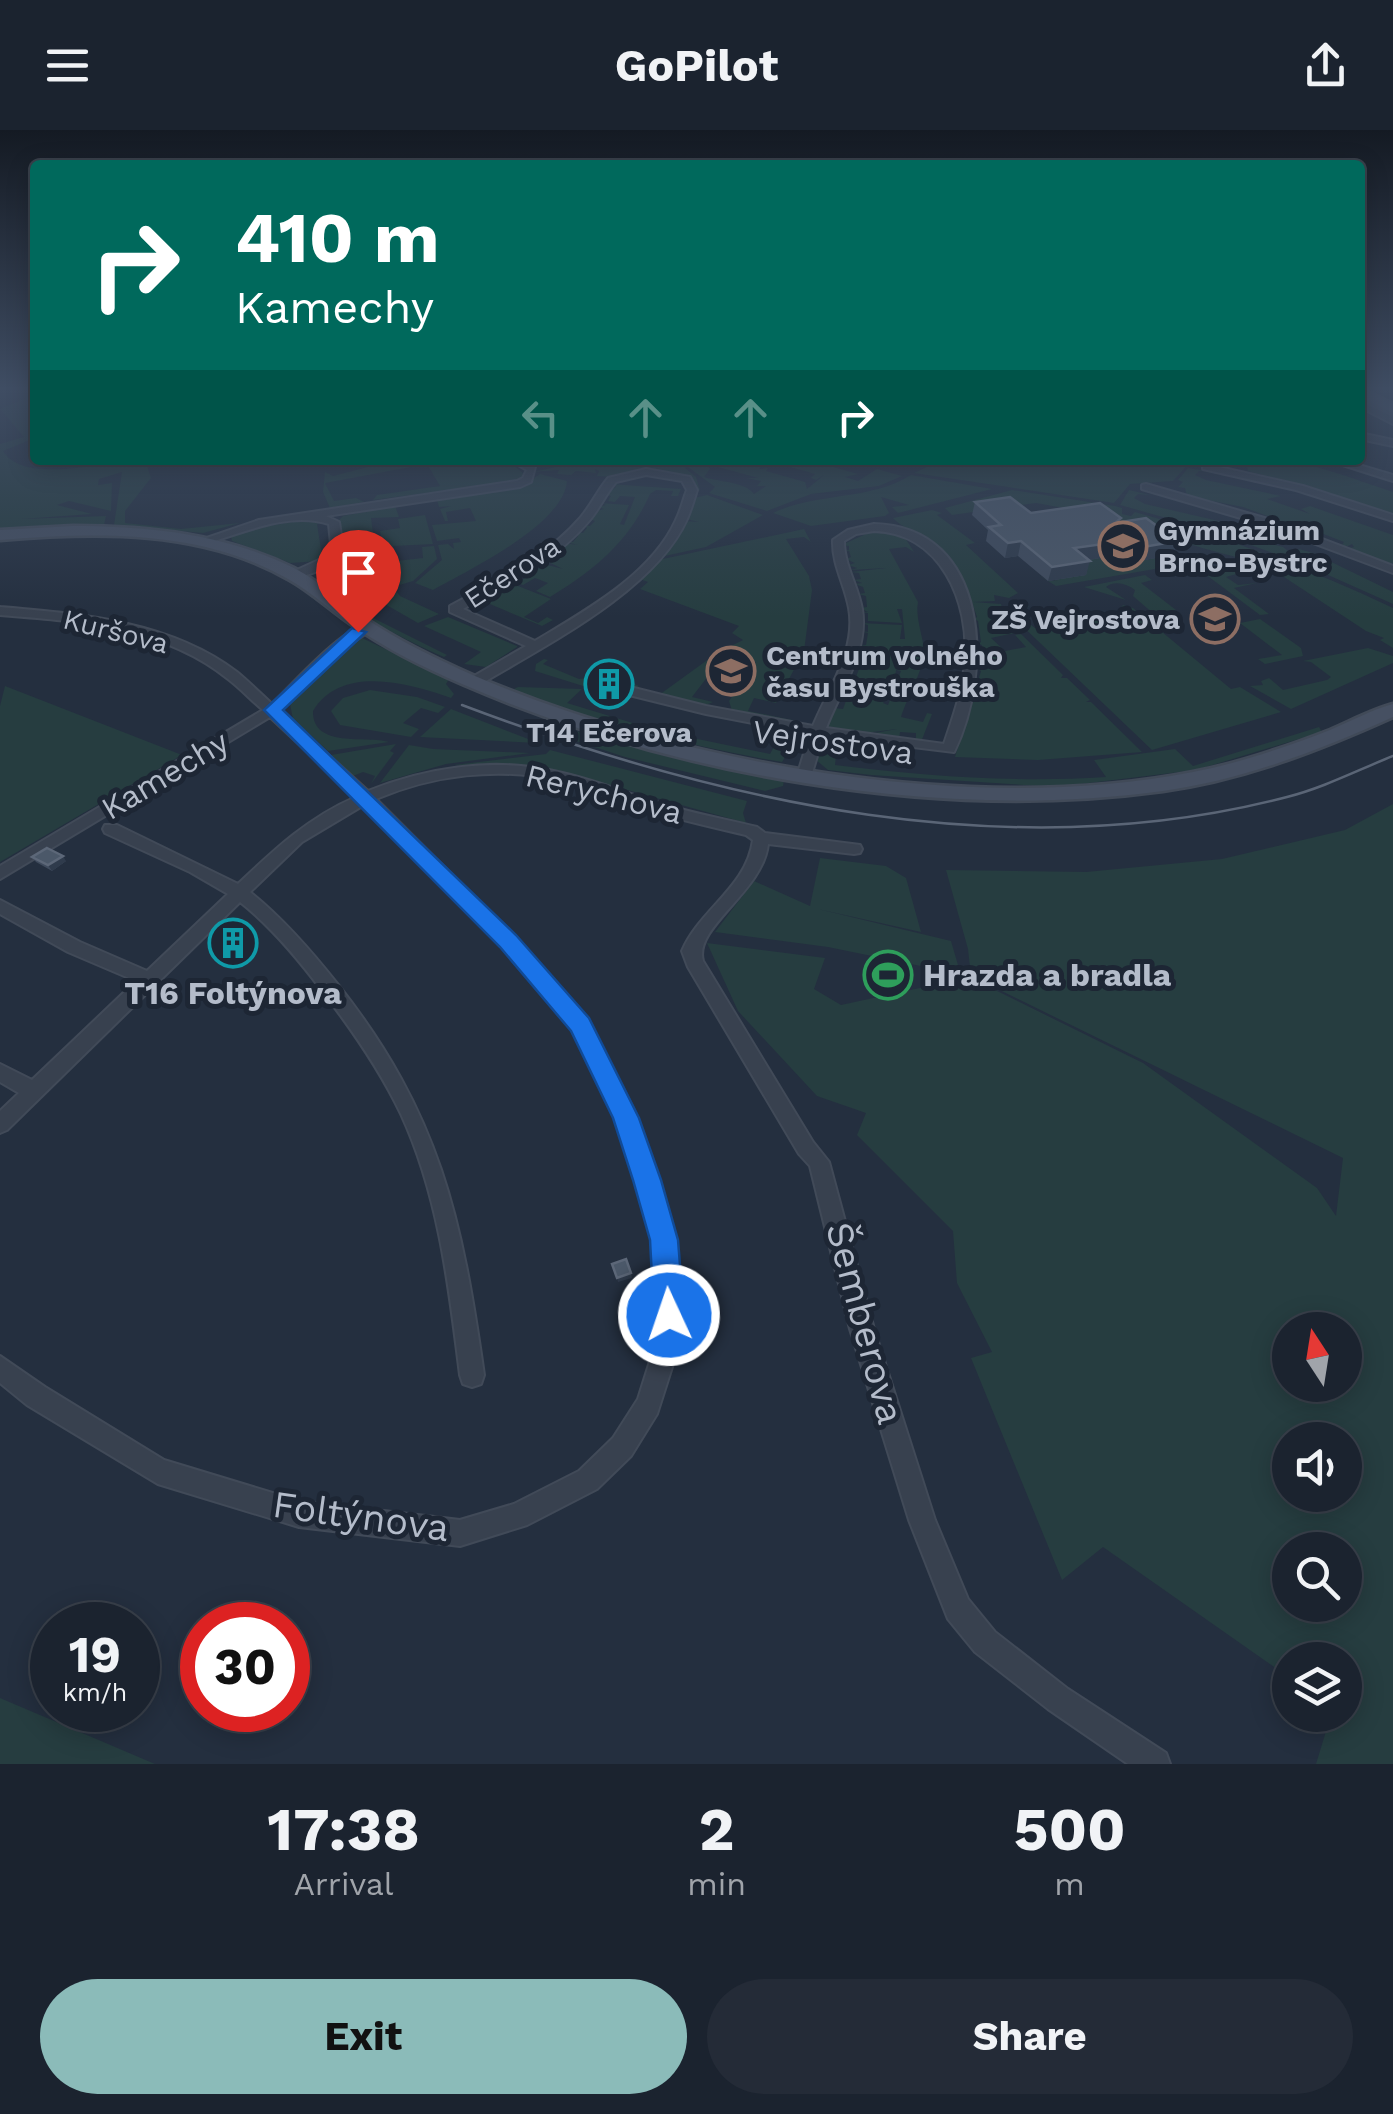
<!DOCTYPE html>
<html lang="en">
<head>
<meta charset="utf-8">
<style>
	:root { --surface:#1b232f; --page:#242b37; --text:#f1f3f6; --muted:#a0a4aa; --line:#39404b; --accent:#8bbbb9 }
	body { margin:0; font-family:"Work Sans",sans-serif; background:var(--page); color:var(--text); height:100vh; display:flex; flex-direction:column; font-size:38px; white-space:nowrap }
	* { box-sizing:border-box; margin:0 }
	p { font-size:32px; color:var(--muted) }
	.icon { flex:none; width:55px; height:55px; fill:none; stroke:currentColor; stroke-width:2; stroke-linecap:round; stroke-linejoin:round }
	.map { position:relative; height:1634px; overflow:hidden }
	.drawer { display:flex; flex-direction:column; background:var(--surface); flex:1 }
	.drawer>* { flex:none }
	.guide { position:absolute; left:30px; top:30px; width:1335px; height:305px; border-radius:10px; box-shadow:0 5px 25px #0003,0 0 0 2px var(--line); background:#00695c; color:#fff; overflow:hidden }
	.needle { width:65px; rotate:348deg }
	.buttons { position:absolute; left:1272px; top:1182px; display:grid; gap:20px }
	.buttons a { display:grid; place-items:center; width:90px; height:90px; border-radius:50%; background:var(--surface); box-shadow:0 5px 25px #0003,0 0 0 2px var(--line); font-size:50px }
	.speed { position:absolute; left:30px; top:1472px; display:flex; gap:20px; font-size:50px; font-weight:700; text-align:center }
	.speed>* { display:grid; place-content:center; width:130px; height:130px; border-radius:50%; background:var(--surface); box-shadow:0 5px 25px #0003,0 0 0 2px var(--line); line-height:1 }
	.speed small { font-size:25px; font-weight:400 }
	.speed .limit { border:15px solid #d22; background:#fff; color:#111 }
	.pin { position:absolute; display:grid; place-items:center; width:85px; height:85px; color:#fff; margin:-102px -42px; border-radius:50% 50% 50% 0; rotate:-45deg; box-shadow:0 0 10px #0007 }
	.pin .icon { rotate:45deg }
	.me { position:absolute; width:110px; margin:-55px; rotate:357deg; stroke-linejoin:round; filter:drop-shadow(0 0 8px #0008) }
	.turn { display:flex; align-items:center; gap:35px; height:210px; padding:0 40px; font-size:45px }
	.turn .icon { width:130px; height:130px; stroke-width:2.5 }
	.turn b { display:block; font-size:70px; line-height:85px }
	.lanes { display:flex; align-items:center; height:95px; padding:0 40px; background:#0003; justify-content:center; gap:50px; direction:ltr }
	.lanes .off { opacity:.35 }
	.eta { display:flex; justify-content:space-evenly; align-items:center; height:170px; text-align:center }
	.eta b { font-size:60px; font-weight:700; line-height:70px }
	.action { display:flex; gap:20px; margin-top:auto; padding:20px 40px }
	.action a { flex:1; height:115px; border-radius:60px; background:var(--accent); color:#111; font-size:40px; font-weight:700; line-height:115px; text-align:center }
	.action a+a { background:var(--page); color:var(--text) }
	header { display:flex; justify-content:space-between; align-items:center; height:130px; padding:0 40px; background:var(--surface); font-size:45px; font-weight:700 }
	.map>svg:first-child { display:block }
	.green { fill:#263d40; fill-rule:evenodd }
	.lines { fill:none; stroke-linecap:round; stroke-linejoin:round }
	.street-casing { stroke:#414a58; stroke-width:4 }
	.secondary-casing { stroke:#414a58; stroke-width:5 }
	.street { fill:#38414f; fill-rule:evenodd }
	.secondary { fill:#465062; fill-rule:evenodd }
	.tram { stroke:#5a6576; stroke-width:2.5 }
	.wall { fill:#3f4b5d }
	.shaded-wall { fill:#2f3b4c }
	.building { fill:#4b5869; stroke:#5c6778; stroke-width:2.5 }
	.route { fill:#1a73e8; stroke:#114b97; stroke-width:2.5 }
	.labels { text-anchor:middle; stroke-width:10; stroke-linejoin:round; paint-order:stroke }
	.far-poi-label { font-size:28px; font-weight:bold; fill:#b4bcca; stroke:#1d2634; text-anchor:start }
	.far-street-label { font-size:28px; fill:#b4bcca; stroke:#1d2634 }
	.street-label { font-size:32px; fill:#b4bcca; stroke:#1d2634 }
	.poi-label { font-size:32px; font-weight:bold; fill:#b4bcca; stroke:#1d2634; text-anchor:start }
	.near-street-label { font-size:38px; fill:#b4bcca; stroke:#1d2634 }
</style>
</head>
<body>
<header><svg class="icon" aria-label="menu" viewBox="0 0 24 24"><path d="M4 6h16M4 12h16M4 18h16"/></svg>GoPilot<svg class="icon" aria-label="share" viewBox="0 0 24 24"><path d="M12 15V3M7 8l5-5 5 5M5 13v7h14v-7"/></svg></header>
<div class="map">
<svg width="1393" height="1634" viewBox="0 0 1393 1634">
	<rect width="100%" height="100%" fill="#242f3f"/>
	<g class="green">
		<path d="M35 264V308L3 321C24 356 109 330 145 330L151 348 125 381V393L181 399 240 393 203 403 114 395 122 342 99 349 98 355 112 353 111 381 69 371 57 375 92 384 21 389 106 386 104 395 0 400V314L24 307 0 279Z"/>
		<path d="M395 330H507L525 345 518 351 373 370 377 365 440 356 427 334 325 353 334 371 356 368 364 372 330 378 323 362 325 342 333 346Z"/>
		<path d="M588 330 651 335 704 330 699 333H705L710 339 704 347C720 352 746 352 754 364L766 356H757L761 351 746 348H758L711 335 761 330 764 333 759 339 768 338 766 341 805 352 807 359 824 345 816 350 811 348 815 344 766 330H820L819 333 858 344 845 347 858 351 877 339 902 346 879 356 811 364 767 381 709 363 715 357 688 337 690 333 685 338 696 347 700 361C663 325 640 350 597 346L599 341 595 339 596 343 576 341 571 345 557 344 559 340 533 342Z"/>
		<path d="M942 330H1192L1173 351 1130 354 1114 373 914 343Z"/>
		<path d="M1195 330H1262L1271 334 1263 330C1307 329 1352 349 1393 362V384L1248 341 1247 335 1213 337 1216 332 1207 330 1203 335 1192 332Z"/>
		<path d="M1188 338 1211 342 1199 341 1195 345 1206 350 1281 366 1267 369 1310 384 1301 379 1310 376 1393 405V433L1387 435 1348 418 1354 417 1352 414 1346 417 1342 415 1344 412 1303 396 1299 398 1243 377 1187 366 1185 358 1178 357 1183 352 1178 350Z"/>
		<path d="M540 344 567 351C564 394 471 439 433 460L415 453 442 430 438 415 448 414 454 419 453 413 461 412 459 408 437 411 432 395 476 391 470 378 446 382 448 391H445L440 379 451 376 439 377 437 370 521 357Z"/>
		<path d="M911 345 992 359 898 383 892 377 909 375 881 367 889 383 885 386 811 396 773 383C817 362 869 371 911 345Z"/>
		<path d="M611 354 681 359 678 366H671L673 361 656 360 650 364C629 412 593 441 550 467L536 461 548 453 535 448 523 455 511 450 520 451 532 444 527 441 540 438 535 436 540 433 563 439 544 430 550 431 553 429 549 425 556 426 564 420 558 418 563 413 578 415 566 412H573L578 406 576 401 583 403 587 398 583 395 590 396 595 391 589 389 595 381 604 379 598 377 606 375 600 373 629 375 620 394 624 395 635 367 620 366 615 372 608 371 611 366 605 365 616 357Z"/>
		<path d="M1012 360 1115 376 1122 378V384L1131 386 1135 382C1225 407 1309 438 1393 478V518L1380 510 1384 508 1366 501 1266 435 1202 418 1102 385 1036 373 952 385 945 378Z"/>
		<path d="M1129 360 1150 365 1138 364 1134 368 1145 374 1236 395 1247 401 1242 406 1283 417 1292 424 1299 419 1313 423 1393 462V474L1308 436 1321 430 1310 425 1314 429 1305 435 1213 401 1220 394 1208 391 1216 395 1209 400 1120 375Z"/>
		<path d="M707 365 763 385 706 417 660 427 685 391 699 392 686 389 694 368Z"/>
		<path d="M395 376 399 387 371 388 373 403 341 407 338 391 343 386Z"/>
		<path d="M932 380 942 383 937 385 975 413 966 415 1018 463 1009 468 994 465 995 471 973 472 1001 474 1005 488 1019 502 991 508 1005 521 1026 517 1015 505 1021 504 1063 545 1061 548H1067L1090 570 1086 572H1091L1142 622 1038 630 955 627 981 541 977 539 982 537V515L978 514 981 512 978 491 974 489 977 487C970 464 952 426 928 408 916 400 904 400 893 388Z"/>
		<path d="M425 385 433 414 393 416 396 431 423 428 422 417 434 416 437 429 413 451 393 457 400 466 439 484 418 493 383 473 361 482 447 525 444 527C410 512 330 476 322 437L340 416 382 410 380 401 400 398 398 389Z"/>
		<path d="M308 389 321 393 317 394 322 426 319 431 290 433 232 411 231 405 241 401Z"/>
		<path d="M804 399 811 412 804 407 786 409 809 446 812 460 804 521 776 573 754 568 748 581 797 591 795 596 733 584 729 571 756 532 725 524 692 567 713 572 701 577 659 565 717 523 743 510 732 503 739 496 640 459 648 452 640 449 658 430Z"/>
		<path d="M870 402 902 403 914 422 906 417 889 419 918 472C915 487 923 506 924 520 924 540 908 565 901 587L923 592 927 583 932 584 921 612 907 611 916 609V603L900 602 899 610 863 605 897 599 857 604 831 600 827 594 834 578 843 579 847 568 839 566 841 563 849 564 853 556 845 553 846 550 892 558 883 573 888 575 901 541 896 540 894 556 848 547H856L863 528 856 525 863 526 865 523 857 520 866 519 858 516 866 515 868 503 860 501 868 502V495L860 493 902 495 900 509H905L902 479H897L902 493 868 491V483H860L868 482 860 478 867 477 866 466 858 464 865 463 863 457 855 454 862 453 854 450 861 449 859 443 851 442 886 438 851 440 857 438 848 435 855 433 846 429 851 427 849 421 842 420H849V416L842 415Z"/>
		<path d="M1055 420 1105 427 1116 435 1173 425 1184 434 1056 456 1037 444 1049 451 1058 450Z"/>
		<path d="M1250 434 1261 437 1226 447 1238 455 1257 453 1234 458 1269 484 1260 485 1197 438Z"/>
		<path d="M1145 445 1152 450 1141 453 1176 480 1155 485 1133 466 1135 460C1127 454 1115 450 1106 457L1126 470 1084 457Z"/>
		<path d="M508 452 551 469 524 487 538 493 547 487 553 490 542 496 478 469 499 463 494 460 501 462 510 456Z"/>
		<path d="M1023 471 1029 477 1024 478 1030 489 1026 491 1035 498 1116 483 1123 475 1133 478 1231 559 1240 557 1281 582 1152 620 1014 488 1009 474Z"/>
		<path d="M448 487 517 516V517L486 537 464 534 481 522 424 496Z"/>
		<path d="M1260 489 1301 518 1303 526 1265 534 1258 529 1282 525 1240 493Z"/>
		<path d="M362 508 449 549 446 554 454 564 451 568C409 553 341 534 313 581 312 619 367 605 389 612L328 621 293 589 290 574 349 512Z"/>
		<path d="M1368 518 1393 526V533L1291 579 1250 556 1263 555 1261 551 1269 548 1283 560 1327 550 1331 547 1311 532 1303 531Z"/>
		<path d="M544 529 548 530 543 534 579 549 613 544 639 556 636 558 607 551 604 556 618 559 612 565 535 541 536 534Z"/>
		<path d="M5 556 182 625 0 732V576Z"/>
		<path d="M518 557 582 559 567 573 659 601 770 624 778 609 795 611 782 632C692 617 604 593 518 563L514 559Z"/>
		<path d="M370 560 417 567 445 577 438 583 421 578 403 593 419 599 411 607 340 595 331 581 343 568Z"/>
		<path d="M451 579 536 612 537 613 420 607Z"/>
		<path d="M1319 597 1322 602 1196 640 1056 657 871 645 828 640 816 630 819 615 837 618 835 635C926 646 1014 653 1106 647L1094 630 1175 619 1193 636Z"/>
		<path d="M572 600 687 631 784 650 783 656 765 661 625 627 564 607Z"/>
		<path d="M396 614 390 621 394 623 371 654 375 646 363 642 353 646 331 625Z"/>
		<path d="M409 615 433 619 530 623 446 634 380 653Z"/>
		<path d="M550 620 747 671 743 683 746 693 552 639 454 635 546 624Z"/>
		<path d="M1393 674V1634H1316L1331 1585H1345V1530H1290V1548L1103 1417 1062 1450 971 1228 992 1222 957 1153 953 1101 857 1005 866 983 817 966 738 881 707 813 825 828 814 859 841 875 943 853 985 855 1143 933 1317 1058 1336 1086 1343 1028 971 846 968 819 946 740 1086 742 1222 729 1345 700ZM1290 1200H1345V1255H1290ZM1290 1310H1345V1365H1290ZM1290 1420H1345V1475H1290Z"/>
		<path d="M820 728 886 736 906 748 921 802 818 779 951 811 958 835 945 841 828 817 715 802 754 751 810 776Z"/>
		<path d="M0 1568 155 1634H0Z"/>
	</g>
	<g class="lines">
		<g class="street-casing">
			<g id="street">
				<path d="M1360 271 1393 287V294L1360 277Z"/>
				<path d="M1360 303 1393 310V316L1360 309Z"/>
				<path d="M510 330H522L535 337 531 352 520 357 326 386 339 392 344 425C331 437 302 451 286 445L332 424 329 394C288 381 244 403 204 414L198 411 259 390 517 351 523 348 527 340Z"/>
				<path d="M1327 330H1342L1393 345V351Z"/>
				<path d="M1206 334 1303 356 1393 385V391L1296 360 1203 339V335Z"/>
				<path d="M646 339 690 347 697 360C694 370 691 380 687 389 655 461 544 516 479 555H469V549L526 516 450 482V476C496 451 546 428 581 387 591 375 598 360 608 348ZM646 345 682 351 687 360C683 370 681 380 676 390 651 445 585 481 535 511L463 479C507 454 555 431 588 392 599 380 605 365 616 352Z"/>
				<path d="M1146 354 1275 391 1393 436V443L1268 396 1142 359V355Z"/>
				<path d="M874 394C990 397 993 543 954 622L823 606 812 643 805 648 798 643 810 604 706 584 621 563 619 560 626 556 706 576 813 596C828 559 857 520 849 478 845 455 832 434 833 410L848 400ZM874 401C941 403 970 472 965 531 963 560 953 587 944 614L826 598C840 561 869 521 862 479 858 456 844 435 844 411L856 404Z"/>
				<path d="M0 477C81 484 170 491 237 542 249 552 260 563 272 574 292 555 345 494 371 494V500L350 514 280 581 368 661C424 638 490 628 549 640 587 647 623 662 659 673 691 683 724 689 757 697L765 703 860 715 862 719 860 723 854 724 768 714C763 762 693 797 703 831L813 1012 829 1032 874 1199 935 1390 968 1469 995 1502 1068 1559 1166 1623 1170 1634H1128L1048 1579 975 1522 948 1489 909 1390 850 1199 810 1036 799 1024 688 837 682 821C700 779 747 757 753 710L746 705C713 697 680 690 648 680 618 671 589 658 559 651 500 636 432 645 376 669L514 807 588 890 636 987 675 1110 681 1209 657 1284 631 1326 597 1359 527 1395 460 1416 299 1397 158 1354 27 1275 0 1253V1226L45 1257 164 1330 299 1371 460 1390 514 1374 579 1341 613 1308 638 1269 657 1209 653 1110 616 987 574 900 502 815 364 675 302 712 250 762C284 789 313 823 339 856 440 984 462 1089 484 1245L481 1254 472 1257 463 1254 460 1245C449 1157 439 1066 401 984 380 940 353 901 323 862 299 830 272 797 240 772L7 1000 0 1003V981L19 963 0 952V934L32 950 136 851 68 822 0 784V770L80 812 147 841 228 764 190 742 105 703 103 699 105 695H117L238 754C275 719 309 687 356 667L270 587 0 749V736L263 580C251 570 240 558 228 549 164 497 78 491 0 485Z"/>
			</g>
		</g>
		<g class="secondary-casing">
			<g id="secondary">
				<path d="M1360 258 1393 274V283L1360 266Z"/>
				<path d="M73 396C149 396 225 404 294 438 321 452 343 474 368 490 401 512 439 530 475 546 681 634 971 686 1193 642 1240 633 1286 617 1330 600 1351 591 1371 580 1393 574V587C1320 620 1243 650 1163 661 935 692 672 645 462 554 425 538 388 520 355 497 332 482 312 462 288 449 201 399 96 402 0 410V400Z"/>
			</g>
		</g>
		<use href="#street" class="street"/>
		<use href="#secondary" class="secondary"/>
		<path class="tram" d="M462 575C721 673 1012 739 1287 667 1323 658 1358 640 1393 626"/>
	</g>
	<g class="wall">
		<path d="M975 372 1031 383 1119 393 1173 425 1116 435 1106 427 1089 430 1086 445 1048 451 1018 426 1005 428 986 411 988 400 972 385Z"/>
		<path d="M32 727 66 731 52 741 36 732Z"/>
	</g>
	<g class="shaded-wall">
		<path d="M1021 411 1018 426 1005 428 1008 413Z"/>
		<path d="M1178 411 1173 425 1116 435 1120 421Z"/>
		<path d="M1110 413 1106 427 1070 433 1074 418Z"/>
		<path d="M1090 431 1086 445 1048 451 1052 437Z"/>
		<path d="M63 726 66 731 52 741 48 735Z"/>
		<path d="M631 1143 632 1148 618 1152 617 1148Z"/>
	</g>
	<g class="building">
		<path d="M1010 367 1031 383 1100 373 1121 388 1115 393 1146 388 1178 411 1120 421 1110 413 1074 418 1090 431 1052 437 1021 411 1008 413 989 397 1001 395 975 372Z"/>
		<path d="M47 718 63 726 48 735 32 727Z"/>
		<path d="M626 1129 631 1143 617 1148 612 1134Z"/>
	</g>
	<linearGradient id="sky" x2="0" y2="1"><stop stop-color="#141a23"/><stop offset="0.53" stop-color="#3f4d63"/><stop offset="1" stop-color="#3f4d63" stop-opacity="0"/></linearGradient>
	<rect width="1393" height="487" fill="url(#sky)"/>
	<path class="route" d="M352 498 366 502 283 580 516 805 589 888 639 988 661 1050 678 1110 684 1185 679 1195 669 1200 658 1195 654 1185 650 1110 633 1050 613 988 571 901 500 817 264 580Z"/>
	<defs>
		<g id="school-ring" transform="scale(2.5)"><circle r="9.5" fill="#1d2634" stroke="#8d6e63" stroke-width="1.5"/><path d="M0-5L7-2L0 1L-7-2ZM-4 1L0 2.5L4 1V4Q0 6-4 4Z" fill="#8d6e63"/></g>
		<g id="building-ring" transform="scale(2.5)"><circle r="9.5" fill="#1d2634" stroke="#0f9aa8" stroke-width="1.5"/><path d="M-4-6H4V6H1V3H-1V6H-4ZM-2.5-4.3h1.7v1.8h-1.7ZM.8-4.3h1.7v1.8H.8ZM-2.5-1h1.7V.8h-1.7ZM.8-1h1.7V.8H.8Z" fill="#0f9aa8"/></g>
		<g id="stadium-ring" transform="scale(2.5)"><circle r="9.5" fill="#1d2634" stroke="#2e9e5b" stroke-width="1.5"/><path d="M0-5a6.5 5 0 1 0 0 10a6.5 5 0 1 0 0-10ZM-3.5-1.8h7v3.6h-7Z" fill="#2e9e5b"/></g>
	</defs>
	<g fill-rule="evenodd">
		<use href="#school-ring" x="1123" y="416"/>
		<use href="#school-ring" x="1215" y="489"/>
		<use href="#school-ring" x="731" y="541"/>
		<use href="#building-ring" x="609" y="554"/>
		<use href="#building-ring" x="233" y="813"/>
		<use href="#stadium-ring" x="888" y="845"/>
	</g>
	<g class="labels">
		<g class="far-poi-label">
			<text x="1158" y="410">Gymnázium<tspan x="1158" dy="32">Brno-Bystrc</tspan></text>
			<text x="1180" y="499" text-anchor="end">ZŠ Vejrostova</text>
			<text x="766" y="535">Centrum volného<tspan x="766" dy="32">času Bystrouška</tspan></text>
			<text x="609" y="612" text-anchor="middle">T14 Ečerova</text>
		</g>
		<g class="far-street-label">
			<text transform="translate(512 442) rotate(-33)" y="10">Ečerova</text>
			<text transform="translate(116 501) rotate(14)" y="10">Kuršova</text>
		</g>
		<g class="street-label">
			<text transform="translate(833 612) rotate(8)" y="11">Vejrostova</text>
			<text transform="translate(165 645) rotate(-31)" y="11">Kamechy</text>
			<text transform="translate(604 664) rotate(14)" y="11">Rerychova</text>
		</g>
		<g class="poi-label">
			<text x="923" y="856">Hrazda a bradla</text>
			<text x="233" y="874" text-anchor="middle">T16 Foltýnova</text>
		</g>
		<g class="near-street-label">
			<text transform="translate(865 1193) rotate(75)" y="13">Šemberova</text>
			<text transform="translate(361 1386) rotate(8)" y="13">Foltýnova</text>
		</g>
	</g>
</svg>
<div class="buttons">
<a><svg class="needle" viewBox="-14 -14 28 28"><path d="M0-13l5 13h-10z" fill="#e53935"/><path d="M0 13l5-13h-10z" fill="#a0a4aa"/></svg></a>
<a><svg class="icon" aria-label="sound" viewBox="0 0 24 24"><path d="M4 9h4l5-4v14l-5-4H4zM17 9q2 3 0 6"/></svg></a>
<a><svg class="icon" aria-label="search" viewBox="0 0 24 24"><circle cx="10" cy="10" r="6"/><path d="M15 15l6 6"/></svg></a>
<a><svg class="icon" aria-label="layers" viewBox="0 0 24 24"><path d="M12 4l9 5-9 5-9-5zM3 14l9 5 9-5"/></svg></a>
</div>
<div class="speed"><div>19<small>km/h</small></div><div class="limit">30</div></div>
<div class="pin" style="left:358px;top:502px;background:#d93025"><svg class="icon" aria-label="arrive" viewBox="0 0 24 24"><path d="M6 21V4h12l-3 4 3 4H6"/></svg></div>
<svg class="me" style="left:669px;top:1185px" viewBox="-20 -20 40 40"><circle r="17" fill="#1a73e8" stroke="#fff" stroke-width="3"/><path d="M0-11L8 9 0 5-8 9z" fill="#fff"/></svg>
<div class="guide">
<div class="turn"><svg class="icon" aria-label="right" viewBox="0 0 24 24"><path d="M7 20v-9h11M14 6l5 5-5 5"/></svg><div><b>410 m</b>Kamechy</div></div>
<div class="lanes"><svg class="icon off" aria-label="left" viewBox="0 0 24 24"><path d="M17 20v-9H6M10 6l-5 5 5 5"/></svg><svg class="icon off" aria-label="ahead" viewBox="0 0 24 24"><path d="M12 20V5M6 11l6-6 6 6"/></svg><svg class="icon off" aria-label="ahead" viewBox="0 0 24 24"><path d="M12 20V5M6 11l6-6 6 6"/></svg><svg class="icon" aria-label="right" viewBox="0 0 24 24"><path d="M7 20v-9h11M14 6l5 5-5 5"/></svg></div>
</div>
</div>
<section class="drawer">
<div class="eta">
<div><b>17:38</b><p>Arrival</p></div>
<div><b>2</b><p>min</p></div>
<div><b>500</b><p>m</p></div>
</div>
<div class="action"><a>Exit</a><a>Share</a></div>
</section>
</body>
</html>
